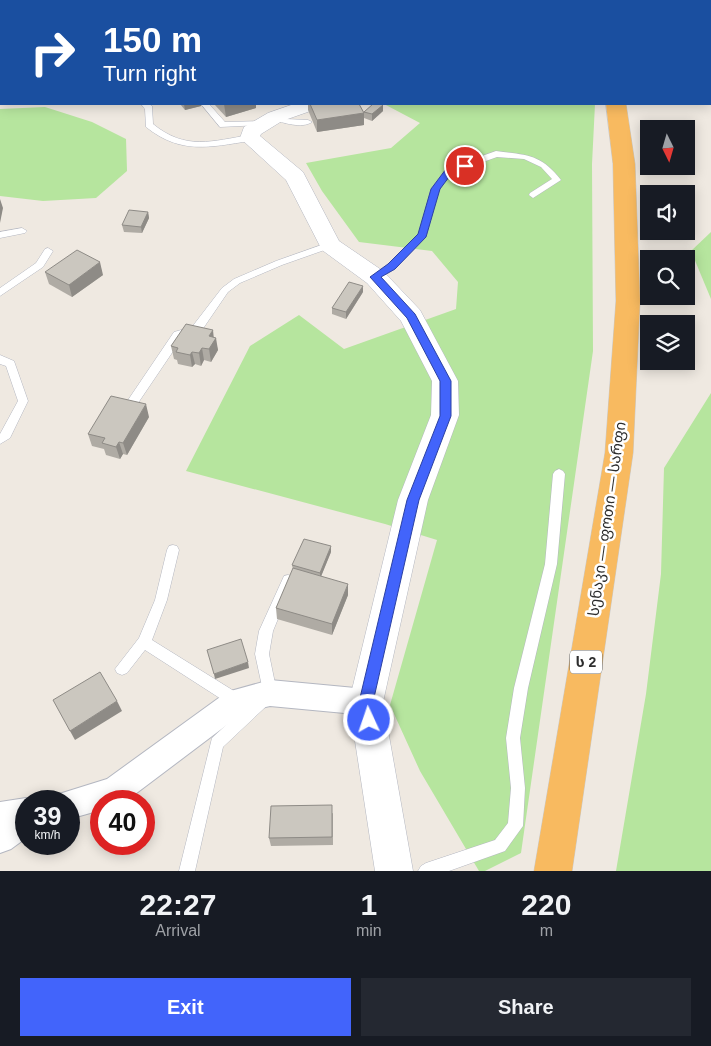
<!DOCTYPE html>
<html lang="en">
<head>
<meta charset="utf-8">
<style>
	:root { --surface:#171b24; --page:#242831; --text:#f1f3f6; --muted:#9ea1a6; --accent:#4264fb }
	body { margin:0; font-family:Arial,"Noto Sans Georgian",sans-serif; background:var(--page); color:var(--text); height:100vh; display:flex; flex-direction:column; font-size:19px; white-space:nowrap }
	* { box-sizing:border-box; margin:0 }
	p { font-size:16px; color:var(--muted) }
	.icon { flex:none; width:28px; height:28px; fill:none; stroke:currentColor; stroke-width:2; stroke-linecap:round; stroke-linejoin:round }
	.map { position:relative; height:871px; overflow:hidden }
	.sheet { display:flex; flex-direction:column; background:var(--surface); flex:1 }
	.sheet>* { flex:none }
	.top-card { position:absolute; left:0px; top:0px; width:711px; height:105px; box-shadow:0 2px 12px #0003; background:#1a4fa0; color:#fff; overflow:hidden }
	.needle { width:32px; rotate:175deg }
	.fabs { position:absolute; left:640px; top:120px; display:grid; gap:10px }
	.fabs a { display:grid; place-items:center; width:55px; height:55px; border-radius:0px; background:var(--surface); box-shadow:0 2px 12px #0003; font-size:25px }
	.speed { position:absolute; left:15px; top:790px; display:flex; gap:10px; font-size:25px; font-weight:700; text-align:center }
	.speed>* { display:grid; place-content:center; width:65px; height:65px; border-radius:50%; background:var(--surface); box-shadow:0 2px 12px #0003; line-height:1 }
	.speed small { font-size:12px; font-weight:400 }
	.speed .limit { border:8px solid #d22; background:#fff; color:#111 }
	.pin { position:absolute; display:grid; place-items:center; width:42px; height:42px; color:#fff; margin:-21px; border:2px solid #fff; border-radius:50%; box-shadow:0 1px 5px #0007 }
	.me { position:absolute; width:55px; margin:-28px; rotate:357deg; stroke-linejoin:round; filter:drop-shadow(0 0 4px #0008) }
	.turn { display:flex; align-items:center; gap:18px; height:105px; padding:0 20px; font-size:22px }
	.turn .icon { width:65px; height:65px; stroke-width:2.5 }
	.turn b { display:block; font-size:35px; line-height:42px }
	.eta { display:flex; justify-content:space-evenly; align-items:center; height:85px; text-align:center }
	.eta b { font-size:30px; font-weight:600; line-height:35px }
	.button { display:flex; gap:10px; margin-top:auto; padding:10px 20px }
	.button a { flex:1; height:58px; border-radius:0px; background:var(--accent); color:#fff; font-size:20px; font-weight:600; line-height:58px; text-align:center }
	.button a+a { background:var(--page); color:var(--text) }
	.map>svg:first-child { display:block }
	.green { fill:#b6e59e }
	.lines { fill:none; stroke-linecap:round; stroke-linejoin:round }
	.service-casing { stroke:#b4b7c1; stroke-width:1 }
	.minor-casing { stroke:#b4b7c1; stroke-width:2 }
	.tertiary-casing { stroke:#b4b7c1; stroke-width:1 }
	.trunk-casing { stroke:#c9c9c9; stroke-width:1 }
	.service { fill:#fff; fill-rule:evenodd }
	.minor { fill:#fff; fill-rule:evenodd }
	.tertiary { fill:#fff; fill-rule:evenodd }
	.trunk { fill:#f8ba60; fill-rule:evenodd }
	.wall { fill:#afaba4 }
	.shaded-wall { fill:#8e8b86 }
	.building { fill:#cbc7bf; stroke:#8e8b86 }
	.route { fill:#4264fb; stroke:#2b41a3 }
	.labels { text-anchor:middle; stroke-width:5; stroke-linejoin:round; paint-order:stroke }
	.shield { fill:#fff; stroke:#6d6d6d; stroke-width:1 }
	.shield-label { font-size:14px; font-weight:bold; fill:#2e2e2e }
	.street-label { font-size:15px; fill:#2e2e2e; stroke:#fff }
</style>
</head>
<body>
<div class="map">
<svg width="711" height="871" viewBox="0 0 711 871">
	<rect width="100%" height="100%" fill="#efe9e1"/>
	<g class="green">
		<path d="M384 104H595L592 164 593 351 521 853 485 871H479L420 771 390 705 437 540 385 524 186 471 250 346 299 315 344 349 456 309 458 282 432 251 359 242 322 191 306 163 391 148 420 123Z"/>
		<path d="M45 107 92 122 126 139 127 171 96 198 43 201 0 196V109Z"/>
		<path d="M711 232V299L691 251Z"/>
		<path d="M711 393V871H616L646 694 661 574 664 468Z"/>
	</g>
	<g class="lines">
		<g class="service-casing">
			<g id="service">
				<rect x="0" y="92" width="1" height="4"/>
				<path d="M141 104H149L152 106 153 124C186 151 212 141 250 135L254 138 250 141C210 147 181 155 146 127L145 109Z"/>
				<path d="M201 104H209L225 122 262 121 266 123 262 125 220 127Z"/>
				<path d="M272 115 286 119 308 120 312 122C302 129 283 123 272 119Z"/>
				<path d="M496 151C527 155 541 154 561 180L533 198 529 195 530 193 552 179 541 167 524 159 497 157 452 173 439 189 426 237 395 269 378 279H372L370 277 372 275 389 265 419 234 431 189 446 169Z"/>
				<path d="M22 228 27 231 25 233 0 238V232Z"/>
				<path d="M330 242 333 243V247L282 265 240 283 228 292 200 333 182 338 134 409H126L125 406 126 403 174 332 192 327 222 288 234 279 276 261Z"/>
				<path d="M48 248 53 251 43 267 0 296V288L36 263 45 249Z"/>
				<path d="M0 355 14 361 28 401 10 438 0 444V434L18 401 6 366 0 364Z"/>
				<path d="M559 469 563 471 565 474 557 564 528 688 520 738 525 788 523 826 505 851 449 871H418L421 866 426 863 495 840 508 823 511 788 506 738 514 688 545 564 553 474 555 471Z"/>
				<path d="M173 545 177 546 179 550 167 600 152 640 242 696 244 701 242 706 237 708 232 706 145 650 127 673 122 675 117 673 115 669 139 638 155 600 167 550 169 546Z"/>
				<path d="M288 575 292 576 294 580 273 631 269 654 277 693 275 698 223 747 195 871H179L212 738 263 691 255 654 259 631 284 576Z"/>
			</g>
		</g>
		<g class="minor-casing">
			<g id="minor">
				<path d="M270 680 366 689 376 693 380 702 376 711 366 715 270 706 244 712 126 801H101V810L69 819V801H55L59 794 107 779 227 692Z"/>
				<path d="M26 798 34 801H26V838L11 849 0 853V802Z"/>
			</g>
		</g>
		<g class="tertiary-casing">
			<g id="tertiary">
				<path d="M439 0H457V1H440Z"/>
				<path d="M294 104H322L319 108 282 121 261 134 260 136 303 172 339 241 383 271 420 310 458 381 459 415 428 500 383 702 413 871H375L349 702 398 500 431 415 432 381 401 321 367 283 322 250 286 180 240 138 244 127 268 113Z"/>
			</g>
		</g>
		<g class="trunk-casing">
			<g id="trunk">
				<path d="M595 0H613V1H596Z"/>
				<path d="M606 104H626L635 164 640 301 633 453 572 871H534L605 453 616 301 613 164Z"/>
			</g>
		</g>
		<use href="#service" class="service"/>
		<use href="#minor" class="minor"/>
		<use href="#tertiary" class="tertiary"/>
		<use href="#trunk" class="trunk"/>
	</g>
	<g class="wall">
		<path d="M180 104H201V106L185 110Z"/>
		<path d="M214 104H256V108L226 117Z"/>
		<path d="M308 104H359L364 113V125L317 132 308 110Z"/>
		<path d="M383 105V111L372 121 364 118V112Z"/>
		<path d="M148 212 149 218 142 233 124 232 122 225Z"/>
		<path d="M45 272 103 275 72 297 49 284Z"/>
		<path d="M363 292 346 319 332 314V308Z"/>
		<path d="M214 337 218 350 211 362 204 360 201 366 195 364 192 367 178 364 177 360 174 359 171 346Z"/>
		<path d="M149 417 127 455 123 454 120 459 106 455 104 449 92 446 88 434Z"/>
		<path d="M331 552 321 576 348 595 332 635 277 619 276 608 293 570 292 565Z"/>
		<path d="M333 813V845L271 846 269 838Z"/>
	</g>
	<g class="shaded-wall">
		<path d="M184 104H201V106L185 110Z"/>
		<path d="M224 104H256V108L226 117Z"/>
		<path d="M383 105V111L372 121V114Z"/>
		<path d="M364 113V125L317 132V120Z"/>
		<path d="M0 199 3 208 0 223Z"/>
		<path d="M148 212 149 218 142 233 141 227Z"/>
		<path d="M100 262 103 275 72 297 69 285Z"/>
		<path d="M363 286V292L346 319V312Z"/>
		<path d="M213 330 214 340 216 338 218 350 211 362 209 349V336Z"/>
		<path d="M202 348 204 360 201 366 199 353Z"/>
		<path d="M192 352 195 364 192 367 190 355Z"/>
		<path d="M146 404 149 417 127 455 123 443Z"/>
		<path d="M119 442 123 454 120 459 116 447Z"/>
		<path d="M331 546V552L320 579V573Z"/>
		<path d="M348 584V595L332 635V624Z"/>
		<path d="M248 662 249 668 215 679 214 674Z"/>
		<path d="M117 701 122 711 75 740 70 731Z"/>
	</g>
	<g class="building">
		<path d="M310 104H359L364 113 317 120Z"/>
		<path d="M373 104H381L383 105 372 114 364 112Z"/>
		<path d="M129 210 148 212 141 227 122 225Z"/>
		<path d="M77 250 100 262 69 285 45 272Z"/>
		<path d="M349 282 363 286 346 312 332 308Z"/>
		<path d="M186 324 213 330 209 336 216 338 209 349 202 348 199 353 192 352 190 355 176 352 178 348 171 346Z"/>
		<path d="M111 396 146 404 123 443 119 442 116 447 102 443 105 438 88 434Z"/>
		<path d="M304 539 331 546 320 573 292 565Z"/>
		<path d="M293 568 348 584 332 624 276 608Z"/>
		<path d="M241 639 248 662 214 674 207 650Z"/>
		<path d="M100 672 117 701 70 731 53 700Z"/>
		<path d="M332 805V837L269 838 271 806Z"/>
	</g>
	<path class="route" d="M465 163 469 166 468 167 452 173 440 189 426 237 395 269 381 277 415 314 451 381V416L419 500 373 702 376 720 374 724 369 726 364 724 359 702 407 500 440 416V381L407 318 370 277 388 264 418 234 431 189 446 169Z"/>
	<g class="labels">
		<rect class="shield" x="570" y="650.5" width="32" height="23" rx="4"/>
		<g class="shield-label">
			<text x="586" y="667">ს 2</text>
		</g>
		<g class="street-label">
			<text transform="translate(607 519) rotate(-82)" y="5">სენაკი — ფოთი — სარფი</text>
		</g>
	</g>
</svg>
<div class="fabs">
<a><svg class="needle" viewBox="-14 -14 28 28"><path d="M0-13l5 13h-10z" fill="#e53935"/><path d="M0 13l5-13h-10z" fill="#9ea1a6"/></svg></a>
<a><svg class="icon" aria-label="sound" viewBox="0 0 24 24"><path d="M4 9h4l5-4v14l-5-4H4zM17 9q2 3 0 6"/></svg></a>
<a><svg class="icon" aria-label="search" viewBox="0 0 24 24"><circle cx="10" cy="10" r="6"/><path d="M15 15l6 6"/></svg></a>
<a><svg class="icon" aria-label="layers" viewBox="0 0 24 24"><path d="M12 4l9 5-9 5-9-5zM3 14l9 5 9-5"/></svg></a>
</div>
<div class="speed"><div>39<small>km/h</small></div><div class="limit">40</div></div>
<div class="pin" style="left:465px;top:166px;background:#d93025"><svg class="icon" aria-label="arrive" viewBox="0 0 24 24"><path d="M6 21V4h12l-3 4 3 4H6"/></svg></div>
<svg class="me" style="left:369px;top:720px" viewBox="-20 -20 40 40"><circle r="17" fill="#4264fb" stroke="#fff" stroke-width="3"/><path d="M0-11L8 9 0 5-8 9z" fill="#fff"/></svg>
<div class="top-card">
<div class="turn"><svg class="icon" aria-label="right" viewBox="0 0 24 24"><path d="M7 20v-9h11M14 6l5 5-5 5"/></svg><div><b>150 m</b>Turn right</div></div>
</div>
</div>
<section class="sheet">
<div class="eta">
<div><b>22:27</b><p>Arrival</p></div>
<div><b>1</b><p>min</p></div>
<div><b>220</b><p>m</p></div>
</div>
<div class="button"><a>Exit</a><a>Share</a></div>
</section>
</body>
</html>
